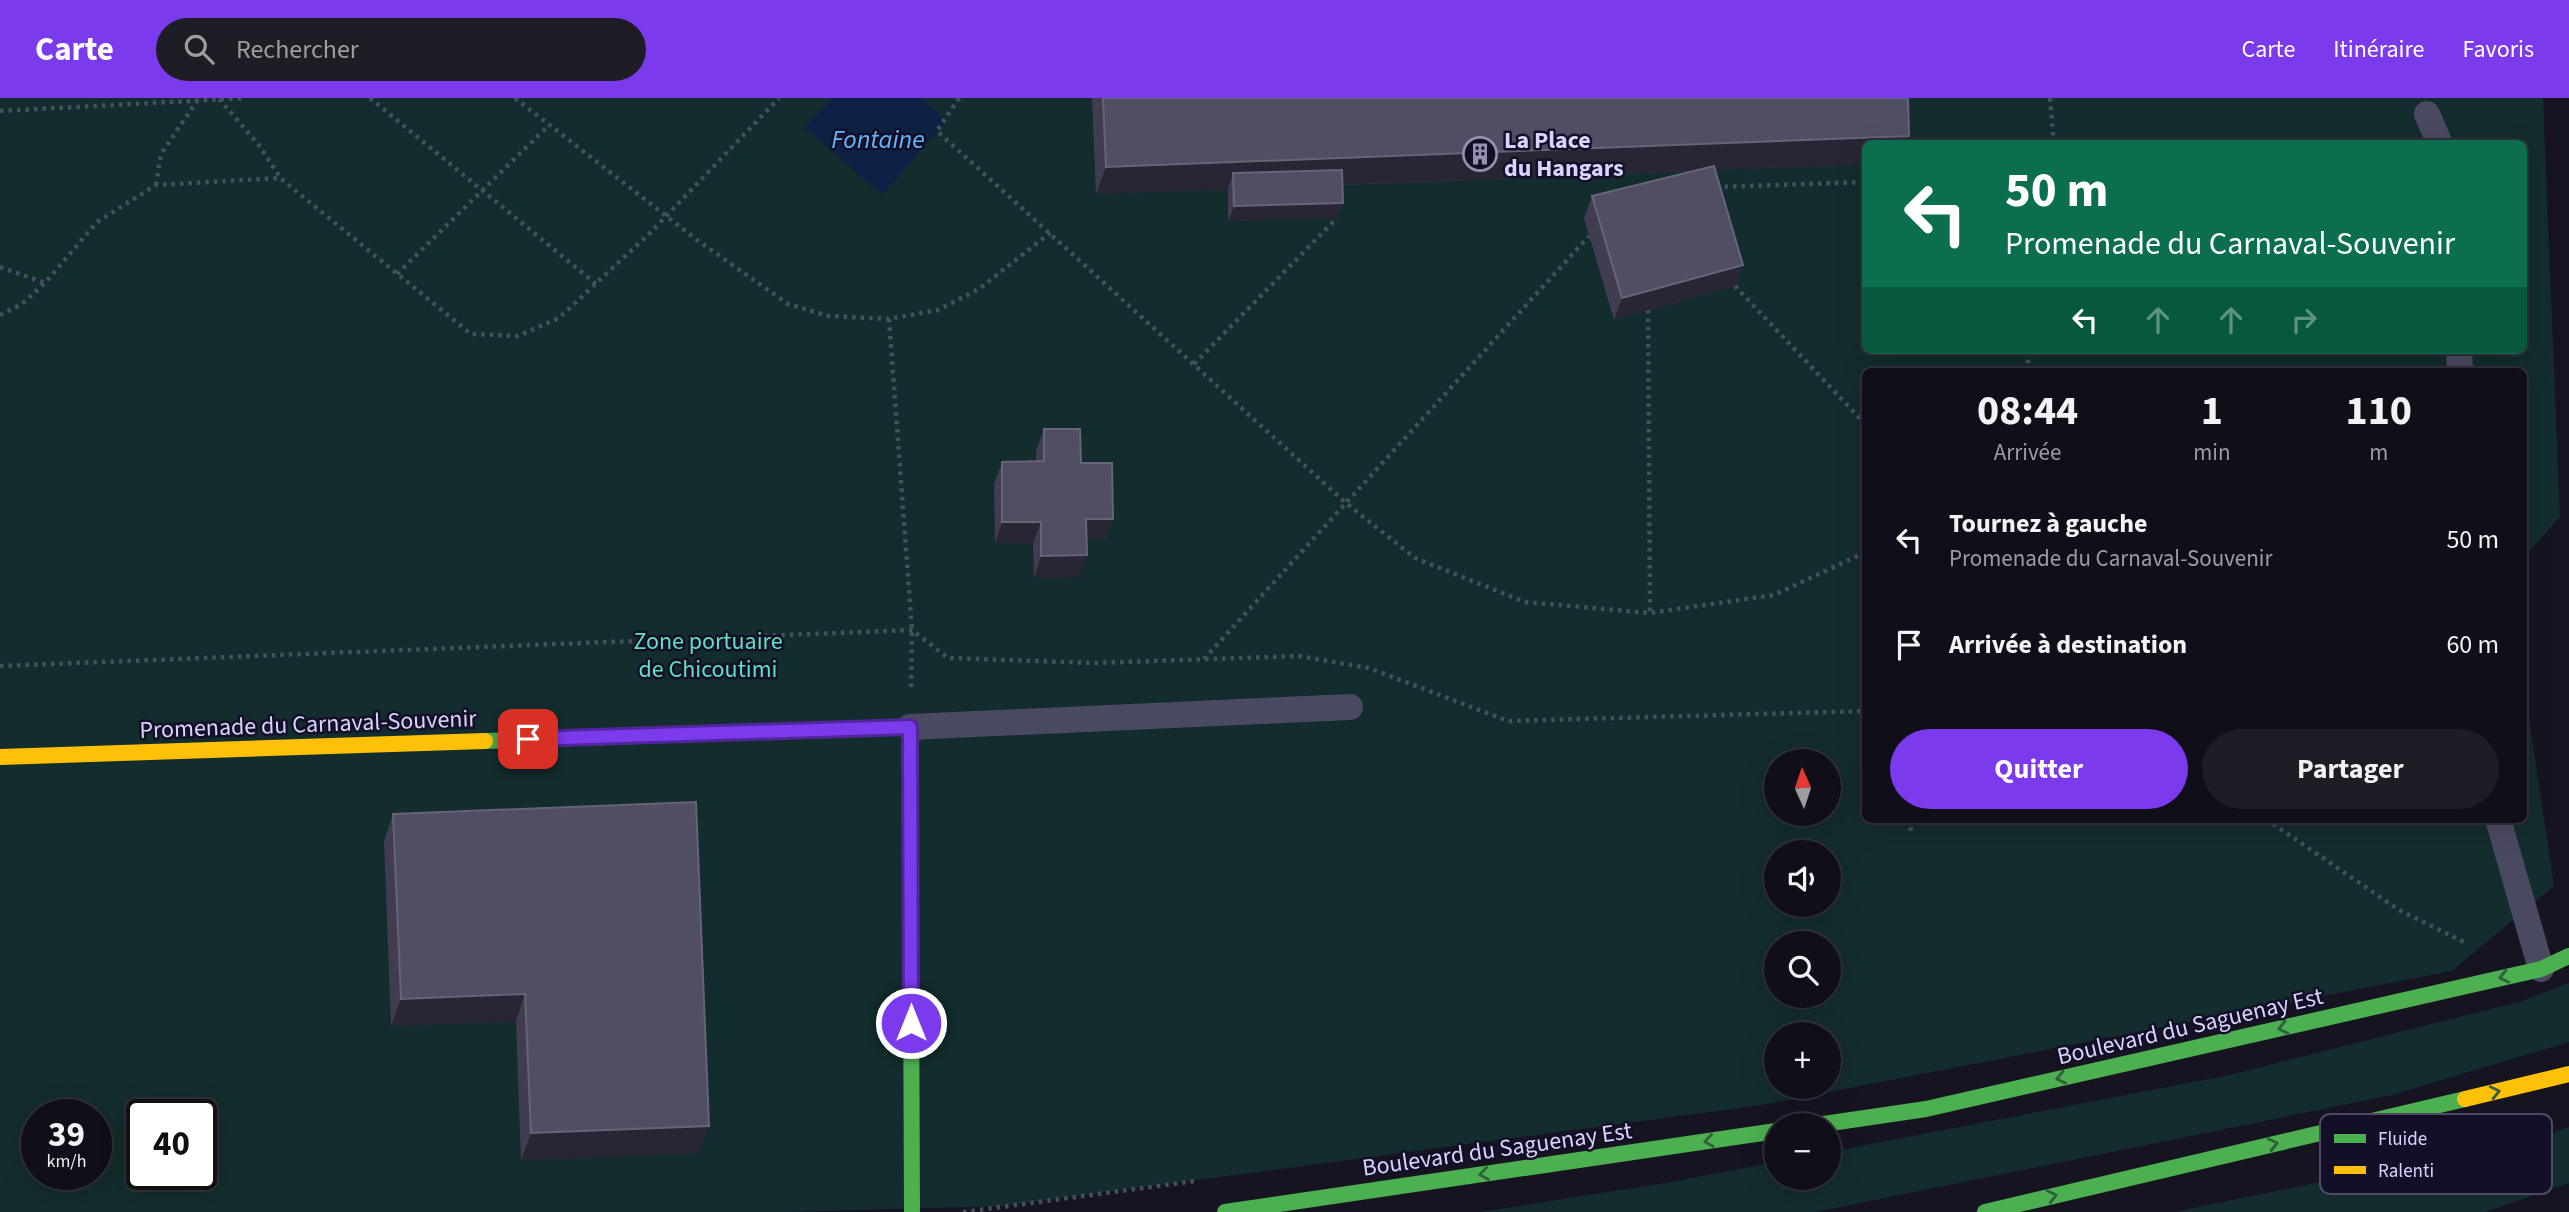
<!DOCTYPE html>
<html lang="fr">
<head>
<meta charset="utf-8">
<style>
	:root { --surface:#100f19; --page:#1e1d26; --text:#f1f3f6; --muted:#9c9ca2; --line:#302f38; --accent:#7c3aed }
	body { margin:0; font-family:"Source Sans 3",sans-serif; background:var(--page); color:var(--text); height:100vh; display:flex; flex-direction:column; font-size:26px; white-space:nowrap }
	* { box-sizing:border-box; margin:0 }
	p { font-size:23px; color:var(--muted) }
	.icon { flex:none; width:38px; height:38px; fill:none; stroke:currentColor; stroke-width:2; stroke-linecap:round; stroke-linejoin:round }
	.map { position:relative; flex:1; overflow:hidden }
	.panel { position:absolute; left:1862px; top:270px; width:665px; height:455px; display:flex; flex-direction:column; background:var(--surface); border-radius:10px; box-shadow:0 7px 28px #0002,0 0 0 2px var(--line) }
	.panel>* { flex:none }
	.hud { position:absolute; left:1862px; top:42px; width:665px; height:214px; border-radius:10px; box-shadow:0 7px 28px #0002,0 0 0 2px var(--line); background:#0b6e4f; color:#fff; overflow:hidden }
	.needle { width:46px; rotate:357deg }
	.fabs { position:absolute; left:1764px; top:651px; display:grid; gap:14px }
	.fabs a { display:grid; place-items:center; width:77px; height:77px; border-radius:50%; background:var(--surface); box-shadow:0 7px 28px #0002,0 0 0 2px var(--line); font-size:35px }
	.speed { position:absolute; left:21px; top:1001px; display:flex; gap:14px; font-size:35px; font-weight:700; text-align:center }
	.speed>* { display:grid; place-content:center; width:91px; height:91px; border-radius:50%; background:var(--surface); box-shadow:0 7px 28px #0002,0 0 0 2px var(--line); line-height:1 }
	.speed small { font-size:18px; font-weight:400 }
	.speed .limit { border:4px solid #111; border-radius:10px; background:#fff; color:#111 }
	.pin { position:absolute; display:grid; place-items:center; width:60px; height:60px; color:#fff; margin:-30px; border-radius:14px; box-shadow:0 4px 10px #0006 }
	.me { position:absolute; width:77px; margin:-38px; rotate:0deg; stroke-linejoin:round; filter:drop-shadow(0 0 5px #0008) }
	.turn { display:flex; align-items:center; gap:24px; height:147px; padding:0 28px; font-size:32px }
	.turn .icon { width:91px; height:91px; stroke-width:2.5 }
	.turn b { display:block; font-size:49px; line-height:60px }
	.lanes { display:flex; align-items:center; height:66px; padding:0 28px; background:#0003; justify-content:center; gap:35px; direction:ltr }
	.lanes .off { opacity:.35 }
	.eta { display:flex; justify-content:space-evenly; align-items:center; height:119px; text-align:center }
	.eta b { font-size:42px; font-weight:700; line-height:49px }
	.primary-button { display:flex; gap:14px; margin-top:auto; padding:14px 28px }
	.primary-button a { flex:1; height:80px; border-radius:42px; background:var(--accent); color:#fff; font-size:28px; font-weight:700; line-height:80px; text-align:center }
	.primary-button a+a { background:var(--page); color:var(--text) }
	ul { padding:0; list-style:none }
	li { display:flex; align-items:center; gap:21px; height:105px; padding:0 28px }
	li div { flex:1 }
	li b { display:block; font-size:26px }
	li em { font-style:normal }
	header { display:flex; align-items:center; gap:42px; box-sizing:border-box; height:98px; padding:0 35px; background:var(--accent); color:#fff }
	header strong { font-size:33px }
	nav { display:flex; gap:38px; margin-inline-start:auto; font-size:24px }
	.search { width:490px; height:63px; background:var(--page); display:flex; align-items:center; gap:18px; box-sizing:border-box; padding:0 24px; border-radius:38px; color:var(--muted); font-size:26px }
	.map>svg:first-child { display:block }
	.green { fill:#132c2d; fill-rule:evenodd }
	.water { fill:#0d2144 }
	.lines { fill:none; stroke-linecap:round; stroke-linejoin:round }
	.path { stroke:#44505f; stroke-width:4.5; stroke-dasharray:3.5 5; stroke-linecap:butt }
	.lane { stroke:#4a4962; stroke-width:26 }
	.fast { stroke:#4caf50; stroke-width:16 }
	.slow { stroke:#ffc107; stroke-width:16 }
	.wall { fill:#403d50 }
	.shaded-wall { fill:#282635 }
	.building { fill:#504e63; stroke:#66637b; stroke-width:2 }
	.oneway { stroke:#305f3b }
	.route-casing { stroke:#51269a; stroke-width:18 }
	.route { stroke:#7c3aed; stroke-width:12 }
	.labels { text-anchor:middle; stroke-width:5; stroke-linejoin:round; paint-order:stroke }
	.poi-label { font-size:24px; font-weight:bold; fill:#d9d4ff; stroke:#130f26; text-anchor:start }
	.park-label { font-size:24px; fill:#5fe0c0; stroke:#130f26 }
	.street-label { font-size:24px; fill:#d9d4ff; stroke:#130f26 }
	.water-label { font-size:26px; font-style:italic; fill:#62b6ff; stroke:#130f26 }
	.key { fill:#130f26; stroke:#4e4a67; stroke-width:2 }
	.key-label { font-size:19px; fill:#d9d4ff }
</style>
</head>
<body>
<header>
<strong>Carte</strong>
<div class="search"><svg class="icon" aria-label="search" viewBox="0 0 24 24"><circle cx="10" cy="10" r="6"/><path d="M15 15l6 6"/></svg>Rechercher</div>
<nav><a>Carte</a><a>Itinéraire</a><a>Favoris</a></nav>
</header>
<div class="map">
<svg width="2569" height="1114" viewBox="0 0 2569 1114">
	<rect width="100%" height="100%" fill="#161421"/>
	<g class="green">
		<path d="M0 0H2543L2560 419 2524 459V273H1866V721H2524V587L2554 788 2452 873 1762 1007 1002 1108 785 1114H0ZM1866 46H2524V252H1866ZM1776 663H1829V716H1776ZM1776 754H1829V807H1776ZM1776 845H1829V898H1776ZM1776 936H1829V989H1776ZM37 1017H96V1076H37ZM142 1017H201V1076H142Z"/>
		<path d="M2569 885V944L2392 997 1816 1114H1480L1665 1085 1776 1064V1080H1829V1054L2230 977 2522 903Z"/>
		<path d="M2569 1029V1085L2485 1114H2174L2548 1037Z"/>
	</g>
	<path class="water" d="M833 0H922L946 23 882 97 804 29Z"/>
	<g class="lines">
		<g class="path">
			<path d="M370 0 596 186"/>
			<path d="M515 0 697 142 788 206 828 218 889 221"/>
			<path d="M959 0 937 33 1347 406 1415 460 1525 504 1650 515 1774 497 1866 454"/>
			<path d="M2050 0 2054 46"/>
			<path d="M219 1 258 46 280 79"/>
			<path d="M0 13 246 0"/>
			<path d="M156 87 161 56 197 3"/>
			<path d="M1716 89 1866 84"/>
			<path d="M0 169 45 185"/>
			<path d="M397 176 549 27"/>
			<path d="M1735 188 1866 327"/>
			<path d="M1648 212 1650 515"/>
			<path d="M0 217 22 206 45 185 97 124 156 87 280 80 471 236 518 238 559 220 651 134 779 0"/>
			<path d="M1194 266 1337 120"/>
			<path d="M2024 273 2033 252"/>
			<path d="M1204 561 1589 138"/>
			<path d="M0 568 912 532 948 560 1095 565 1299 558 1369 570 1508 623 1866 613"/>
			<path d="M911 589 912 532 889 221 938 212 979 191 1050 135"/>
			<path d="M1909 721 1911 733"/>
			<path d="M2266 721 2399 812 2464 844"/>
			<path d="M963 1114 1196 1083"/>
		</g>
		<g class="lane">
			<path d="M2427 16 2440 46"/>
			<path d="M2459 252 2460 273"/>
			<path d="M910 629 1350 609"/>
			<path d="M2498 721 2541 871"/>
		</g>
		<g class="fast">
			<path d="M485 643 910 629 912 1114"/>
			<path d="M1817 1027 1926 1011 2541 871 2569 858"/>
			<path d="M1225 1114 1776 1033"/>
			<path d="M1985 1114 2465 1001"/>
		</g>
		<g class="slow">
			<path d="M0 659 485 643"/>
			<path d="M2465 1001 2569 976"/>
		</g>
	</g>
	<g class="wall">
		<path d="M1092 0H1908L1909 38 1907 46H1866V66L1715 72 1743 167 1735 188 1614 222 1584 120 1592 98 1694 73 1342 87 1343 105 1337 120 1228 123V91L1096 96Z"/>
		<path d="M1044 331 1081 365 1113 421 1105 442H1087L1079 479 1034 480 1033 445H995L994 386 1002 364 1036 363V353Z"/>
		<path d="M393 716 699 1055 521 1062 516 923 391 928 384 743Z"/>
	</g>
	<g class="shaded-wall">
		<path d="M1909 38 1907 46H1866V66L1233 91V75L1228 91 1096 96 1106 69Z"/>
		<path d="M1343 105 1337 120 1228 123 1234 108Z"/>
		<path d="M1743 167 1735 188 1614 222 1622 200Z"/>
		<path d="M1086 421H1113L1105 442H1078Z"/>
		<path d="M1002 424H1041L1033 445H995Z"/>
		<path d="M1087 457 1079 479 1034 480 1041 458Z"/>
		<path d="M525 896 516 923 391 928 401 901Z"/>
		<path d="M709 1028 699 1055 521 1062 531 1035Z"/>
	</g>
	<g class="building">
		<path d="M1103 0H1908L1909 38 1106 69Z"/>
		<path d="M1714 68 1743 167 1622 200 1592 98Z"/>
		<path d="M1342 72 1343 105 1234 108 1233 75Z"/>
		<path d="M1044 331H1080L1081 365H1112L1113 421H1086L1087 457 1041 458V424H1002V364L1044 363Z"/>
		<path d="M696 704 709 1028 531 1035 525 896 401 901 393 716Z"/>
	</g>
	<defs><path id="oneway-chevron" d="M-2-3.5L2.5 0L-2 3.5" fill="none" stroke-width="1.6" stroke-linecap="round" stroke-linejoin="round" transform="scale(1.75)"/></defs>
	<g class="oneway">
		<use href="#oneway-chevron" transform="translate(2504 879) rotate(167)"/>
		<use href="#oneway-chevron" transform="translate(2283 930) rotate(167)"/>
		<use href="#oneway-chevron" transform="translate(2061 980) rotate(167)"/>
		<use href="#oneway-chevron" transform="translate(2495 994) rotate(-13)"/>
		<use href="#oneway-chevron" transform="translate(1709 1043) rotate(172)"/>
		<use href="#oneway-chevron" transform="translate(2273 1046) rotate(-13)"/>
		<use href="#oneway-chevron" transform="translate(1484 1076) rotate(172)"/>
		<use href="#oneway-chevron" transform="translate(2052 1098) rotate(-13)"/>
	</g>
	<g class="lines">
		<g class="route-casing">
			<path id="route" d="M528 641 910 629 911 925"/>
		</g>
		<use href="#route" class="route"/>
	</g>
	<defs>
		<g id="building-ring" transform="scale(1.75)"><circle r="9.5" fill="#130f26" stroke="#9591b1" stroke-width="1.5"/><path d="M-4-6H4V6H1V3H-1V6H-4ZM-2.5-4.3h1.7v1.8h-1.7ZM.8-4.3h1.7v1.8H.8ZM-2.5-1h1.7V.8h-1.7ZM.8-1h1.7V.8H.8Z" fill="#9591b1"/></g>
	</defs>
	<g fill-rule="evenodd">
		<use href="#building-ring" x="1480" y="56"/>
	</g>
	<g class="labels">
		<g class="poi-label">
			<text x="1504" y="50">La Place<tspan x="1504" dy="28">du Hangars</tspan></text>
		</g>
		<g class="park-label">
			<text x="708" y="551">Zone portuaire<tspan x="708" dy="28">de Chicoutimi</tspan></text>
		</g>
		<g class="street-label">
			<text transform="translate(308 626) rotate(-2)" y="8">Promenade du Carnaval-Souvenir</text>
			<text transform="translate(2190 928) rotate(-13)" y="8">Boulevard du Saguenay Est</text>
			<text transform="translate(1497 1051) rotate(-8)" y="8">Boulevard du Saguenay Est</text>
		</g>
		<g class="water-label">
			<text x="878" y="50">Fontaine</text>
		</g>
	</g>
	<rect x="2320" y="1016" width="232" height="80" rx="10" class="key"/>
	<rect x="2334" y="1036" width="32" height="9" fill="#4caf50"/>
	<rect x="2334" y="1068" width="32" height="8" fill="#ffc107"/>
	<g class="key-label">
		<text x="2378" y="1047">Fluide</text>
		<text x="2378" y="1079">Ralenti</text>
	</g>
</svg>
<div class="fabs">
<a><svg class="needle" viewBox="-14 -14 28 28"><path d="M0-13l5 13h-10z" fill="#e53935"/><path d="M0 13l5-13h-10z" fill="#9c9ca2"/></svg></a>
<a><svg class="icon" aria-label="sound" viewBox="0 0 24 24"><path d="M4 9h4l5-4v14l-5-4H4zM17 9q2 3 0 6"/></svg></a>
<a><svg class="icon" aria-label="search" viewBox="0 0 24 24"><circle cx="10" cy="10" r="6"/><path d="M15 15l6 6"/></svg></a>
<a>+</a>
<a>−</a>
</div>
<div class="speed"><div>39<small>km/h</small></div><div class="limit">40</div></div>
<div class="pin" style="left:528px;top:641px;background:#d93025"><svg class="icon" aria-label="arrive" viewBox="0 0 24 24"><path d="M6 21V4h12l-3 4 3 4H6"/></svg></div>
<svg class="me" style="left:911px;top:925px" viewBox="-20 -20 40 40"><circle r="17" fill="#7c3aed" stroke="#fff" stroke-width="3"/><path d="M0-11L8 9 0 5-8 9z" fill="#fff"/></svg>
<div class="hud">
<div class="turn"><svg class="icon" aria-label="left" viewBox="0 0 24 24"><path d="M17 20v-9H6M10 6l-5 5 5 5"/></svg><div><b>50 m</b>Promenade du Carnaval-Souvenir</div></div>
<div class="lanes"><svg class="icon" aria-label="left" viewBox="0 0 24 24"><path d="M17 20v-9H6M10 6l-5 5 5 5"/></svg><svg class="icon off" aria-label="ahead" viewBox="0 0 24 24"><path d="M12 20V5M6 11l6-6 6 6"/></svg><svg class="icon off" aria-label="ahead" viewBox="0 0 24 24"><path d="M12 20V5M6 11l6-6 6 6"/></svg><svg class="icon off" aria-label="right" viewBox="0 0 24 24"><path d="M7 20v-9h11M14 6l5 5-5 5"/></svg></div>
</div>
<section class="panel">
<div class="eta">
<div><b>08:44</b><p>Arrivée</p></div>
<div><b>1</b><p>min</p></div>
<div><b>110</b><p>m</p></div>
</div>
<ul>
<li><svg class="icon" aria-label="left" viewBox="0 0 24 24"><path d="M17 20v-9H6M10 6l-5 5 5 5"/></svg><div><b>Tournez à gauche</b><p>Promenade du Carnaval-Souvenir</p></div><em>50 m</em></li>
<li><svg class="icon" aria-label="arrive" viewBox="0 0 24 24"><path d="M6 21V4h12l-3 4 3 4H6"/></svg><div><b>Arrivée à destination</b></div><em>60 m</em></li>
</ul>
<div class="primary-button"><a>Quitter</a><a>Partager</a></div>
</section>
</div>
</body>
</html>
